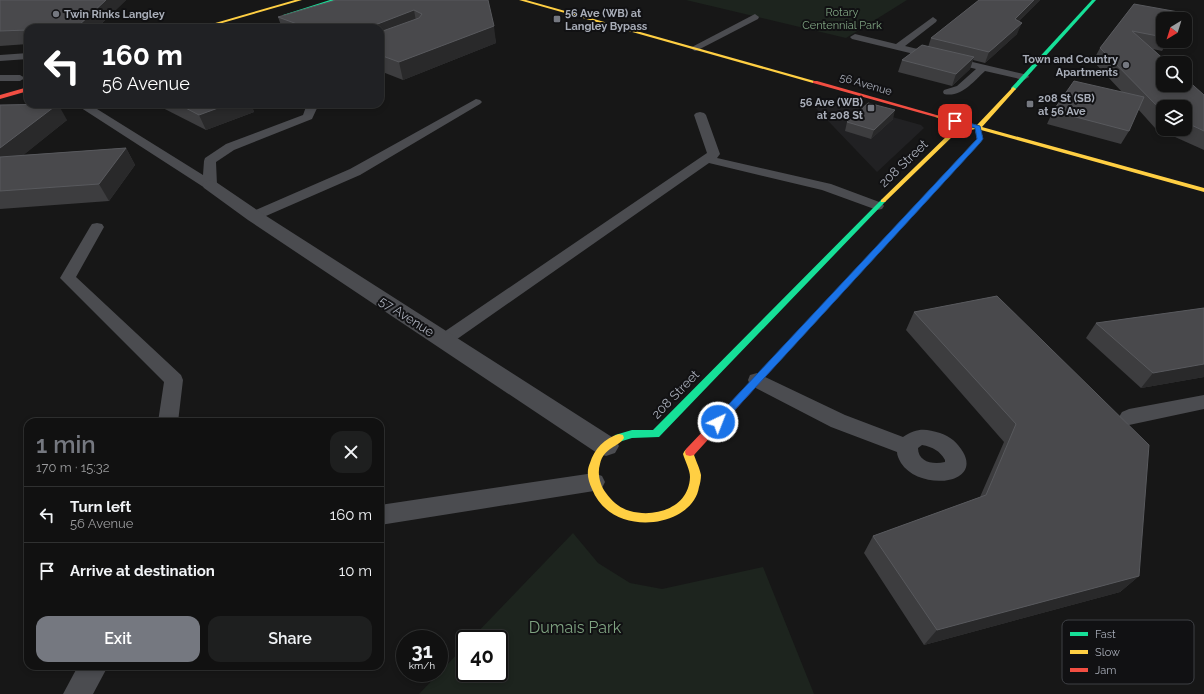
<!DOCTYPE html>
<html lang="en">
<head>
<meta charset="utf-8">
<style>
	:root { --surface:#111; --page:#1e1f1f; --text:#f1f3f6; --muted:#9c9d9f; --line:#303131; --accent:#757880 }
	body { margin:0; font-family:Raleway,sans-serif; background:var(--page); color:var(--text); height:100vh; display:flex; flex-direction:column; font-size:15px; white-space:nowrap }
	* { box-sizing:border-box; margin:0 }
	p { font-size:13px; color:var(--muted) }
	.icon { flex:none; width:22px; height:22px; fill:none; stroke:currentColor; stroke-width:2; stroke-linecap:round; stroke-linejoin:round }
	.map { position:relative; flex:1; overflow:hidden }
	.drawer { position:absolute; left:24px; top:418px; width:360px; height:252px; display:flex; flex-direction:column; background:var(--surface); border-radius:12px; box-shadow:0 2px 6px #0003,0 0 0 1px var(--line) }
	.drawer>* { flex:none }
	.top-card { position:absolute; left:24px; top:24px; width:360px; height:84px; border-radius:12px; box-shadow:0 2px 6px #0003,0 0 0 1px var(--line); background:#202124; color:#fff; overflow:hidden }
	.needle { width:26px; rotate:218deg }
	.controls { position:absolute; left:1156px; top:12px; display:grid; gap:8px }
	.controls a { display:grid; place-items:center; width:36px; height:36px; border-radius:8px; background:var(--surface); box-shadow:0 2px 6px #0003,0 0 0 1px var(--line); font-size:20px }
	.speed { position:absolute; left:396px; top:630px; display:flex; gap:8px; font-size:20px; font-weight:700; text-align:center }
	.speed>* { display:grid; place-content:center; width:52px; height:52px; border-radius:50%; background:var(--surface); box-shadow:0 2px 6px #0003,0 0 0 1px var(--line); line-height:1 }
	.speed small { font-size:10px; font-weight:400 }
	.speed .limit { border:2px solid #111; border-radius:6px; background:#fff; color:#111 }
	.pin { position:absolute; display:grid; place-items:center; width:34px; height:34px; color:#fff; margin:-17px; border-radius:8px; box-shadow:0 2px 6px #0006 }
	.me { position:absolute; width:44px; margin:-22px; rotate:43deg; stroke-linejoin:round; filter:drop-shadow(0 0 3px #0008) }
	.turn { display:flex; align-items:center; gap:14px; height:84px; padding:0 12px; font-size:18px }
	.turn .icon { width:52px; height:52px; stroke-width:2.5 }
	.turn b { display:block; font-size:28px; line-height:34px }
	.round { display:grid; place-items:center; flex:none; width:42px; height:42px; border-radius:12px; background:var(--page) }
	.head { display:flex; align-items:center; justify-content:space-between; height:68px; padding:0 12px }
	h1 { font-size:24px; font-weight:600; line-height:30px; color:var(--accent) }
	.cta { display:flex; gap:8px; margin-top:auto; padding:8px 12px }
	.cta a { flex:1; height:46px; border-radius:12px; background:var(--accent); color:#fff; font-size:16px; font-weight:600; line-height:46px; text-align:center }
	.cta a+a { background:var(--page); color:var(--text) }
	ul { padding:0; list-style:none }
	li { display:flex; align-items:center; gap:12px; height:56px; padding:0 12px; border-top:1px solid var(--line) }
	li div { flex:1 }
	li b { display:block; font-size:15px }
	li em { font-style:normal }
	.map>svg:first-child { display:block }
	.built { fill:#212123 }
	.green { fill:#1d241e }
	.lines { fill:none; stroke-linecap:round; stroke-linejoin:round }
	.lane { fill:#4b4c50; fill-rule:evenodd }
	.street { fill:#4b4c50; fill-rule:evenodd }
	.fast { fill:#16e098; fill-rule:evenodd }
	.slow { fill:#ffcf43; fill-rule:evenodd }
	.jam { fill:#f24e42; fill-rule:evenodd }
	.wall { fill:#3d3d3f; fill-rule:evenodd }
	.shaded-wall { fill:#29292a }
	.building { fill:#49494c; stroke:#58595d }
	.route { fill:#1a73e8; stroke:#114b97 }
	.poi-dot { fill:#757880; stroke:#111113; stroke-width:1.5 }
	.labels { text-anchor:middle; stroke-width:4; stroke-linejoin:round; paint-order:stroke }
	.far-park-label { font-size:11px; fill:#7fa381; stroke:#111113 }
	.far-poi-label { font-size:11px; font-weight:bold; fill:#a8adb8; stroke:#111113; text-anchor:start }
	.far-street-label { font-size:11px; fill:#a8adb8; stroke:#111113 }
	.street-label { font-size:13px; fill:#a8adb8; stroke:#111113 }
	.near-park-label { font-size:16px; fill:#7fa381; stroke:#111113 }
	.key { fill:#111113; stroke:#3e4045; stroke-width:1 }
	.key-label { font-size:11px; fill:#a8adb8 }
</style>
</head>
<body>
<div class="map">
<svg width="1204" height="694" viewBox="0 0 1204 694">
	<rect width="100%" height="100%" fill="#171717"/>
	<path class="built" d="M828 99 921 125 924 128 877 172 810 102Z"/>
	<g class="green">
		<path d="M686 0H907L846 38Z"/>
		<path d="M573 533 598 563 630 583 662 589 763 567 814 694H419L465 646V673H499V639H471Z"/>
	</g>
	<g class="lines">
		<g class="lane">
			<path d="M755 14 759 17 758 19 698 50 695 51 690 48Z"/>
			<path d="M933 17 937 20 936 22 905 46 1028 75 1029 77 1024 80 985 71C974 81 961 98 944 94L943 92 944 90 957 86 976 69 852 39 850 37 855 34 896 44Z"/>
			<path d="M28 53V59L0 61V55Z"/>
			<path d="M0 75H20L25 78 20 81H0Z"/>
			<path d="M476 99 480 100 482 102 480 104 360 175 259 219 254 220 249 219 247 216 249 213 350 169Z"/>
			<path d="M75 104H89L203 175 204 161 205 158 226 144 303 115 307 104H319L312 119 234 150 216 162 217 185 215 188H205Z"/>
			<path d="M700 112 704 113 706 115 720 154 717 158 831 184 882 203 884 206 882 209 877 210 822 190 709 163 450 344 444 346 438 344 435 340 438 336 707 153 694 115 696 113Z"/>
			<path d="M97 223 102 224 104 227 76 277 181 375 183 380 178 422H158L164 382 60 278 90 227 92 224Z"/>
			<path d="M757 373 845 415 903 437C916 428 925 428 940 433 951 437 957 442 963 452 982 485 919 491 901 463 899 459 897 456 897 452L831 427 750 385 748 380 750 375ZM922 445C933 447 940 451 945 460V462C933 465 918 462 918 448Z"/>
			<path d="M1204 395V409L1129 425 1122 422 1119 417 1122 412 1129 409Z"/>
			<path d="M594 473 602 476 605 482 602 488 594 491 380 525V505Z"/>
			<path d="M78 666H108L93 694H63Z"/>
		</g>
		<path class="street" d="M210 180 216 182 260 212 615 439 619 446 615 453 606 456 597 453 248 220 204 188 202 185 204 182Z"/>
		<g class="fast">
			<path d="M330 0H336L287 16 283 15Z"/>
			<path d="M1092 0H1096L1015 90H1011V88Z"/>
			<path d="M883 199 886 201 885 202 659 437 632 438 619 442 615 441 614 438 615 435 632 430H653L881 200Z"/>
		</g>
		<g class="slow">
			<path d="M295 0H302L205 28H198Z"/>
			<path d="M519 0H526L818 82 813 83Z"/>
			<path d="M1013 87 1016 89 1015 90 982 127 1204 188V192L981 130 983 139 979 144 776 365H770L768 363 770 361 977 139 975 129 955 134 885 202H881V200L951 132 970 127 935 117V115L977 125Z"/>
			<path d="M619 434 623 435 624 438C619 447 604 447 600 464 597 474 600 485 606 493 612 501 619 508 630 511 655 518 689 508 690 477 690 470 685 461 683 454 685 449 688 447 694 449L695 452 694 455C696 461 700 469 701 475 701 479 700 484 699 487 697 500 688 509 677 515 648 530 605 523 592 489 588 480 586 472 590 463 594 449 605 438 619 434Z"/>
		</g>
		<g class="jam">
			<path d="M813 81H817L940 116 935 117 813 83Z"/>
			<path d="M28 87V91L0 99V95Z"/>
			<path d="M773 360 778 363 776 365 694 455 690 456 686 455 685 452 686 449 770 361Z"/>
		</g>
	</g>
	<g class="wall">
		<path d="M0 0H126L97 28H28V44L0 46Z"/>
		<path d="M488 0 496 43 403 80 380 71V28H282L278 17Z"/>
		<path d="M979 0H1040L1019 21 1017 34 985 63 973 60 970 69 952 86 898 72 902 60 928 47 931 38Z"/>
		<path d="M1134 4 1163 19V41H1168L1162 51 1153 49 1204 95V150L1155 128 1138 109 1129 131 1121 144 1047 124 1053 111 1122 92 1093 61 1100 48ZM1163 107H1185V129H1163Z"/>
		<path d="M155 104H251L254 112 206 130Z"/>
		<path d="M0 105 67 120 23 155 126 148 135 165 109 201 0 209Z"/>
		<path d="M893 119 871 139 845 131 847 122Z"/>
		<path d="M997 296 1139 576 1120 592 924 645 864 553 873 536 980 497 1004 442 906 330 914 312Z"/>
		<path d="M1204 308V377L1141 388 1086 338 1096 323Z"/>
	</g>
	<g class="shaded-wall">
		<path d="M106 0H126L97 28H78L77 27Z"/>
		<path d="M1034 0H1040L1010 29 1015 19Z"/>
		<path d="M414 10 417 27 380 42V28H375V25Z"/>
		<path d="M1022 23 1017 34 985 63 989 52Z"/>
		<path d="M494 26 496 43 403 80 399 62Z"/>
		<path d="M974 57 970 69 952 86 956 74Z"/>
		<path d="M58 104 67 120 0 174V148Z"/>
		<path d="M229 104H251L254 112 206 130 199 115Z"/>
		<path d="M895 110 893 119 871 139 874 130Z"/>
		<path d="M126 148 135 165 109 201 99 184Z"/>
		<path d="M1204 364V377L1141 388 1153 373Z"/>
		<path d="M1139 576 1120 592 924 645 937 630Z"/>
	</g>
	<g class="building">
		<path d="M0 0H106L77 27 58 28H28V30L0 31Z"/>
		<path d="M336 0H488L494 26 399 62 380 55V32L419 18 422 14 414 10 375 25V28H308L278 17Z"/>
		<path d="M979 0H1034L1015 19 1022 23 989 52 931 38Z"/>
		<path d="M1134 4 1184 13 1180 19H1163V37L1132 31 1168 63H1163V85H1185V78L1204 95V131L1185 122V107H1163V112L1100 48Z"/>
		<path d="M922 45 974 57 956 74 902 60Z"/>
		<path d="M1074 81 1144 97 1129 131 1053 111Z"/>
		<path d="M868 103 895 110 874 130 847 122Z"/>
		<path d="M58 104 0 148V105Z"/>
		<path d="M178 104H229L199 115Z"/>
		<path d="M126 148 99 184 0 191V157Z"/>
		<path d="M997 296 1149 445 1139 576 937 630 873 536 986 495 1016 424 914 312Z"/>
		<path d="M1204 308V364L1153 373 1096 323Z"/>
	</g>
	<path class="route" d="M955 119 980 126 983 139 979 144 721 425H714L713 422 714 420 977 139 975 128 953 122 952 121Z"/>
	<g class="poi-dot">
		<circle cx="56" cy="14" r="4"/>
		<rect x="553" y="15" width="8" height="8" rx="2"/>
		<circle cx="1126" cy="65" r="4"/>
		<rect x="1026" y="100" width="8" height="8" rx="2"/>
		<rect x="867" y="104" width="8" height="8" rx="2"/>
	</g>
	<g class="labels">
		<g class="far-park-label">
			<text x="842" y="16">Rotary<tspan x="842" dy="13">Centennial Park</tspan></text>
		</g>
		<g class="far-poi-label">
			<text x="565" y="17">56 Ave (WB) at<tspan x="565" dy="13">Langley Bypass</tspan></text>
			<text x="64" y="18">Twin Rinks Langley</text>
			<text x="1118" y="63" text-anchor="end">Town and Country<tspan x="1118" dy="13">Apartments</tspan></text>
			<text x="1038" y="102">208 St (SB)<tspan x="1038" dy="13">at 56 Ave</tspan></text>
			<text x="863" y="106" text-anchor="end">56 Ave (WB)<tspan x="863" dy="13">at 208 St</tspan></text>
		</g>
		<g class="far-street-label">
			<text transform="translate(866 84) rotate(16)" y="4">56 Avenue</text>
		</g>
		<g class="street-label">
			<text transform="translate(903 163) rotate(-44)" y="5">208 Street</text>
			<text transform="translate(407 316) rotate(33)" y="5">57 Avenue</text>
			<text transform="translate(675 394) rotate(-46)" y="5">208 Street</text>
		</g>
		<g class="near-park-label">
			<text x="575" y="633">Dumais Park</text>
		</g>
	</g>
	<rect x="1062" y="620" width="132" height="64" rx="6" class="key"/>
	<rect x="1070" y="632" width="18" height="4" fill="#16e098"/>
	<rect x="1070" y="650" width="18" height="4" fill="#ffcf43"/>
	<rect x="1070" y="668" width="18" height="4" fill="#f24e42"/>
	<g class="key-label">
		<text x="1095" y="638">Fast</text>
		<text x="1095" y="656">Slow</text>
		<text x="1095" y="674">Jam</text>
	</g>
</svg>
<div class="controls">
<a><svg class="needle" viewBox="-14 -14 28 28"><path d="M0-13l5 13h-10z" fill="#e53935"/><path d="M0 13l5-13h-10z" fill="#9c9d9f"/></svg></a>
<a><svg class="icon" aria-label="search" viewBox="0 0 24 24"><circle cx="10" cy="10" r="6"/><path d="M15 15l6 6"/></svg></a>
<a><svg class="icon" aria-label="layers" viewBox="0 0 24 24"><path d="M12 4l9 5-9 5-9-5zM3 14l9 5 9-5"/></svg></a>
</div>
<div class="speed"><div>31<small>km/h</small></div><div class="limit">40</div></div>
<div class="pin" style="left:955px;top:121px;background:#d93025"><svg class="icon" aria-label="arrive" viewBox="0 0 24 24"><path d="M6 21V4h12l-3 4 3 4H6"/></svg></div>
<svg class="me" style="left:718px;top:422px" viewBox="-20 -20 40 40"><circle r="17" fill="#1a73e8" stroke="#fff" stroke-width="3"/><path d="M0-11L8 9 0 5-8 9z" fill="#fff"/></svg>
<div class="top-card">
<div class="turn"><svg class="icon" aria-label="left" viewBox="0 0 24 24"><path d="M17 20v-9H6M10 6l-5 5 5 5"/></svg><div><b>160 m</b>56 Avenue</div></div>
</div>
<section class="drawer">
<div class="head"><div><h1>1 min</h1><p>170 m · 15:32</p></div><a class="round"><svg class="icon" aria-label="close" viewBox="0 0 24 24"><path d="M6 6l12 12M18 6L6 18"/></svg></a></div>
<ul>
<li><svg class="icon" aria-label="left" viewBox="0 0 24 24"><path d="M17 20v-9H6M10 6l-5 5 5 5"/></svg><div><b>Turn left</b><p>56 Avenue</p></div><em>160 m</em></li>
<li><svg class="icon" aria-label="arrive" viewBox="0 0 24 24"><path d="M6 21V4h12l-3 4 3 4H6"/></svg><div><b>Arrive at destination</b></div><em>10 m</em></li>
</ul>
<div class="cta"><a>Exit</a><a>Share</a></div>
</section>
</div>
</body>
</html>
